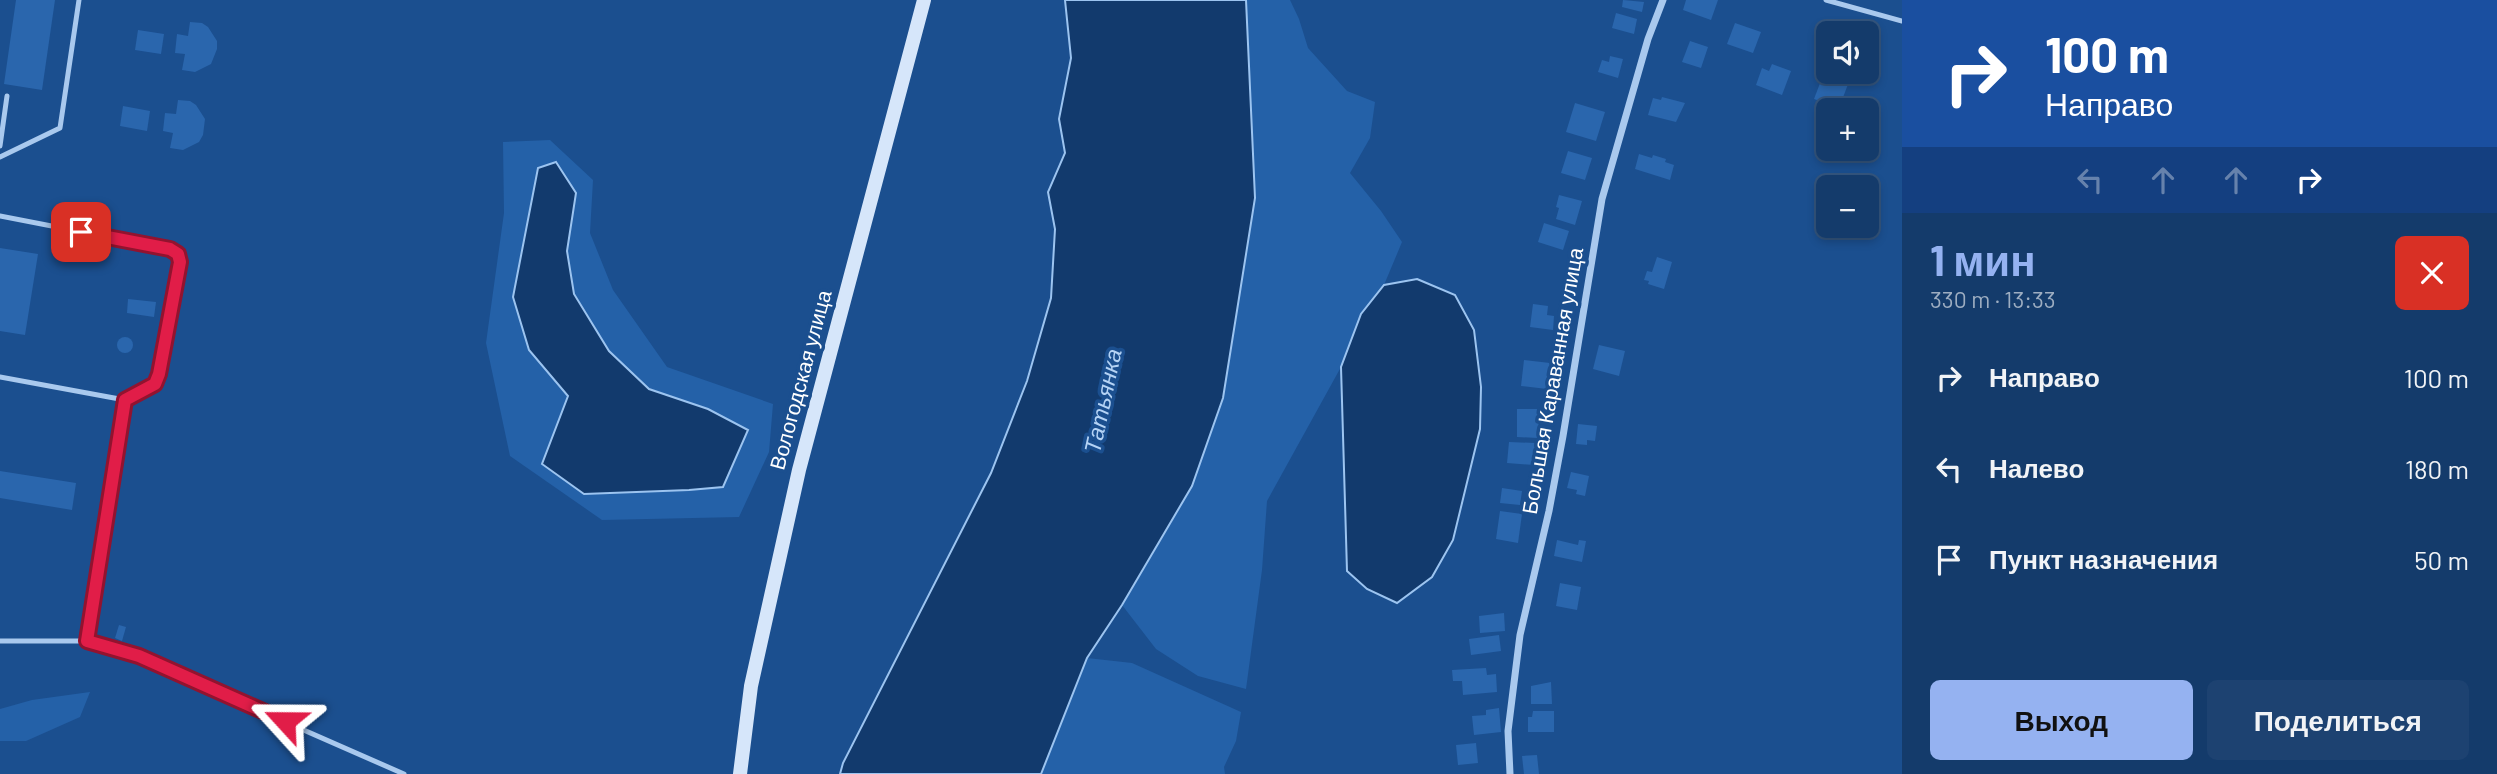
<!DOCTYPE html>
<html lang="ru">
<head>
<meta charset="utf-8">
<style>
	:root { --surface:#143b6b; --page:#1d4271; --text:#f1f3f6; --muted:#9dadc1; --line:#33557e; --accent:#95b2f1 }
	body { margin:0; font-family:Barlow,sans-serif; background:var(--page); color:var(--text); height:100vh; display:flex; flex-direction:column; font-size:26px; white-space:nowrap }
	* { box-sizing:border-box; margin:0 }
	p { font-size:23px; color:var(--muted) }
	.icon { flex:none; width:38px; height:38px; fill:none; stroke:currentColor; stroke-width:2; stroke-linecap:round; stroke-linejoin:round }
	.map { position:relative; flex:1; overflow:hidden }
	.panel { display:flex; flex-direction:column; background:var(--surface); width:595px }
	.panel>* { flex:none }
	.banner { background:#1a4fa0; color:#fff; overflow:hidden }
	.tools { position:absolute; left:1816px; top:21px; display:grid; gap:14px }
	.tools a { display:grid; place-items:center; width:63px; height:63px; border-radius:10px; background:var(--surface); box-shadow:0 4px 10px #0003,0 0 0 2px var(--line); font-size:35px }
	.pin { position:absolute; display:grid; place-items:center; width:60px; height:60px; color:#fff; margin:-30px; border-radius:14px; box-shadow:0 4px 10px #0006 }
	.me { position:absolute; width:77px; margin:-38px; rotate:294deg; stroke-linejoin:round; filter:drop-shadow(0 0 5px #0008) }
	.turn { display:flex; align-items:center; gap:24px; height:147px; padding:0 28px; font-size:32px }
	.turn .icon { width:91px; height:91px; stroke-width:2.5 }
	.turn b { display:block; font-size:49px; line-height:60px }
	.lanes { display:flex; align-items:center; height:66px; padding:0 28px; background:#0003; justify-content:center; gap:35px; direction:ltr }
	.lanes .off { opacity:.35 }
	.round { display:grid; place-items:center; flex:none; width:74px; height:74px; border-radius:10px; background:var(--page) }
	.head { display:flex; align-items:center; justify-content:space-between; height:119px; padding:0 28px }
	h1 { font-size:42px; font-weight:700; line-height:52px; color:var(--accent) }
	.action { display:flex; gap:14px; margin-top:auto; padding:14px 28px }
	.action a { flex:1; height:80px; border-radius:10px; background:var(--accent); color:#111; font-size:28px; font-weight:700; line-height:80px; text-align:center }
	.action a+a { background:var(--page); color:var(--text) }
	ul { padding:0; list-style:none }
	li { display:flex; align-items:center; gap:21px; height:91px; padding:0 28px }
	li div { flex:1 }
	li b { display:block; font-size:26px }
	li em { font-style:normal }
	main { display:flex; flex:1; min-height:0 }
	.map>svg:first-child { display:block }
	.green { fill:#2461a8 }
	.water { fill:#123a6d; stroke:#9cc4f0; stroke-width:2 }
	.building { fill:#2a66ad }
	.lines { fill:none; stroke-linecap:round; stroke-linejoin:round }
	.lane { stroke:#a9c9ee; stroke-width:5 }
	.street { stroke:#a9c9ee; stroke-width:7 }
	.secondary { stroke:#d6e6fa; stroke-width:14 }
	.route-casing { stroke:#92132f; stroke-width:18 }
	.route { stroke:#e11d48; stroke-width:12 }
	.labels { text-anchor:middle; stroke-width:7; stroke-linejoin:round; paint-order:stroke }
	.street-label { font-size:21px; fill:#fff; stroke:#1b4f8f }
	.water-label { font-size:23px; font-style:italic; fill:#b5d3f5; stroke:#1b4f8f }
</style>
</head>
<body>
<main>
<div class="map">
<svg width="1902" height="774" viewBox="0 0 1902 774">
	<rect width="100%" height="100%" fill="#1b4f8f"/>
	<g class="green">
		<path d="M1246 0H1290L1299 19 1308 48 1347 91 1375 102 1370 138 1350 173 1381 211 1402 242 1384 285 1361 314 1341 367 1267 501 1262 570 1246 689 1198 676 1156 649 1122 605 1192 486 1239 291 1255 198Z"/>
		<path d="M550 140 593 180 590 233 613 290 667 367 773 404 769 452 739 517 602 520 510 456 486 343 504 213 503 142Z"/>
		<path d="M1087 658 1132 663 1241 712 1236 741 1224 767 1225 774H1041Z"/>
		<path d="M90 692 80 717 26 741H0V709L32 700Z"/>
	</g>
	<g class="water">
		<path d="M1065 0H1246L1255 198 1223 398 1192 486 1122 605 1087 658 1041 774H840L843 763 991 473 1027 381 1051 298 1055 229 1048 192 1065 153 1059 119 1071 58Z"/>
		<path d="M556 162 576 193 567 251 574 294 609 351 649 389 708 409 748 430 723 487 689 490 584 494 542 464 568 396 529 350 513 297 538 168Z"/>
		<path d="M1417 279 1455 295 1474 330 1481 387 1480 429 1453 540 1432 577 1397 603 1367 589 1347 571 1341 367 1361 314 1384 285Z"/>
	</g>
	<g class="building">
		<path d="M16 0H55L42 90 4 84Z"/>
		<path d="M1623 0 1644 2 1642 12 1622 7Z"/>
		<path d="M1686 0H1718L1711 20 1683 10Z"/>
		<path d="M1616 13 1637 19 1634 34 1612 28Z"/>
		<path d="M190 22 202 23 208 27 217 41V49L211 64 195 72 182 70 185 54 175 53 177 34 188 36Z"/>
		<path d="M1735 23 1761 32 1753 53 1727 44Z"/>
		<path d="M138 30 164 34 161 54 135 50Z"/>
		<path d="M1690 41 1708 47 1701 68 1682 62Z"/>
		<path d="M1610 56 1623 59 1618 78 1598 72 1602 60 1609 62Z"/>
		<path d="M1772 64 1791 71 1782 95 1756 85 1762 68 1769 71Z"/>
		<path d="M1829 72 1850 79 1839 108 1814 99 1822 78 1825 79Z"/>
		<path d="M1662 97 1685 103 1676 122 1648 115 1653 98 1661 100Z"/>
		<path d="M178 100 190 101 196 105 205 119 203 135 199 142 183 150 170 148 173 133 163 131 165 113 176 114Z"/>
		<path d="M1575 103 1605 112 1596 141 1566 132Z"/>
		<path d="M123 106 150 111 147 131 120 126Z"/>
		<path d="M1568 151 1592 158 1585 180 1561 173Z"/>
		<path d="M1639 154 1652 158 1653 155 1666 159 1665 162 1674 165 1670 180 1635 169Z"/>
		<path d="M1559 195 1582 201 1575 225 1556 219 1559 208 1556 207Z"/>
		<path d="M1544 223 1569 231 1563 250 1538 242Z"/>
		<path d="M0 248 38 254 25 335 0 331Z"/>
		<path d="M1657 257 1672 262 1664 289 1648 284 1649 281 1644 280 1647 271 1652 272Z"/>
		<path d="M128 299 156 302 154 317 127 313Z"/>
		<path d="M1533 304 1548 306 1547 315 1554 316 1553 330 1530 327Z"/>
		<circle cx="125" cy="345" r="8"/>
		<path d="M1599 345 1625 351 1619 376 1593 369Z"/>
		<path d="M1524 360 1550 363 1547 389 1521 386Z"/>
		<path d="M1517 409H1539L1538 438 1517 437Z"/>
		<path d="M1578 424 1597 426 1595 441 1587 440V445L1576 444Z"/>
		<path d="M1509 442 1536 443 1534 465 1507 463Z"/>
		<path d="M0 471 76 483 72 510 0 498Z"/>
		<path d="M1571 472 1589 476 1585 496 1576 494 1577 490 1567 488Z"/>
		<path d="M1502 488 1522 491 1520 505 1500 503Z"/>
		<path d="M1500 511 1522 514 1518 543 1496 539Z"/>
		<path d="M1557 540 1578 545 1579 540 1586 541 1582 562 1554 556Z"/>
		<path d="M1560 583 1581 587 1577 610 1556 606Z"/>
		<path d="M1504 613 1505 631 1480 633 1479 616Z"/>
		<path d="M119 625 126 627 122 641 115 638Z"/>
		<path d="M1499 635 1501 651 1471 655 1469 639Z"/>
		<path d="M1486 668 1487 675 1496 674 1497 692 1463 695 1462 681H1453L1452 670Z"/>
		<path d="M1551 682 1552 704H1531V686Z"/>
		<path d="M1499 708 1501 732 1474 735 1472 716 1486 715V710Z"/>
		<path d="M1533 711H1554V732H1528V717H1532Z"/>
		<path d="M1476 743 1478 763 1458 765 1456 745Z"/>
		<path d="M1537 755 1539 774H1524L1522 756Z"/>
	</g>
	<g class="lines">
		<g class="lane">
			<path d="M1826 0 1902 21"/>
			<path d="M0 146 7 96"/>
			<path d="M0 157 60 128 79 0"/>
			<path d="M0 216 170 249 178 254 180 262 159 374 155 384 125 400 87 641"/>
			<path d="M0 377 125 400"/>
			<path d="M0 641H87L123 651 404 774"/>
		</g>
		<path class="street" d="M1510 774 1508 731 1520 635 1549 511 1563 436 1602 199 1648 39 1663 0"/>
		<path class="secondary" d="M740 774 751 686 799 470 924 0"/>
	</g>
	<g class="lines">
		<g class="route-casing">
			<path id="route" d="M81 232 170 249 178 254 180 262 159 374 155 384 125 400 87 641 139 656 285 721"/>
		</g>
		<use href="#route" class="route"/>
	</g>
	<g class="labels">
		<g class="street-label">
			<text transform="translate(801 380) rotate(-75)" y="7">Вологодская улица</text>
			<text transform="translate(1553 381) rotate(-80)" y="7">Большая Караванная улица</text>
		</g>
		<g class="water-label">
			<text transform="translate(1103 401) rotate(-78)" y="8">Татьянка</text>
		</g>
	</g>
</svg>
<div class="tools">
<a><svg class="icon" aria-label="sound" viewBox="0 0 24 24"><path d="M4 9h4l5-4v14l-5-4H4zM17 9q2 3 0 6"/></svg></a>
<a>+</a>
<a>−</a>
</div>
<div class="pin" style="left:81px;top:232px;background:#d93025"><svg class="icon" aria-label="arrive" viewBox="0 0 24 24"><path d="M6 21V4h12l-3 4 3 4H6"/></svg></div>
<svg class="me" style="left:285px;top:721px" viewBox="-20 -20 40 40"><path d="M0-17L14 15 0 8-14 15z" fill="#e11d48" stroke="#fff" stroke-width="4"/></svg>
</div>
<section class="panel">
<div class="banner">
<div class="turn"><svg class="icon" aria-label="right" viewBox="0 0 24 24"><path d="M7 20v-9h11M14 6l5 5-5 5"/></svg><div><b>100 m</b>Направо</div></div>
<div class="lanes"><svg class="icon off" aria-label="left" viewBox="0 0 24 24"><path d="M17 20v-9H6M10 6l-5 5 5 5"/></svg><svg class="icon off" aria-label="ahead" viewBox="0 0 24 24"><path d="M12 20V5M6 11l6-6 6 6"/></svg><svg class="icon off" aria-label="ahead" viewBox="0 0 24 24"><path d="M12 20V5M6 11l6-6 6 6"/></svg><svg class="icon" aria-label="right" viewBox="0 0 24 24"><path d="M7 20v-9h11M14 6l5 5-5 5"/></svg></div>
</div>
<div class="head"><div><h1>1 мин</h1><p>330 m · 13:33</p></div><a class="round" style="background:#d93025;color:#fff"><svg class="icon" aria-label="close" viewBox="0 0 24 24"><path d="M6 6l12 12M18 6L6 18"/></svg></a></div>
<ul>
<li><svg class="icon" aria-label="right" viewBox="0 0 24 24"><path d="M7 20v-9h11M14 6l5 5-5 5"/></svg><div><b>Направо</b></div><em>100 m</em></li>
<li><svg class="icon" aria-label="left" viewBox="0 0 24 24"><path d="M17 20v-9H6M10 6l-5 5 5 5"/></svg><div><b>Налево</b></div><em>180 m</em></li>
<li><svg class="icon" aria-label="arrive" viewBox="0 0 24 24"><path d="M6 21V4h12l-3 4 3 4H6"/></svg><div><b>Пункт назначения</b></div><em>50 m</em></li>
</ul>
<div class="action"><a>Выход</a><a>Поделиться</a></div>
</section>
</main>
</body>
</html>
